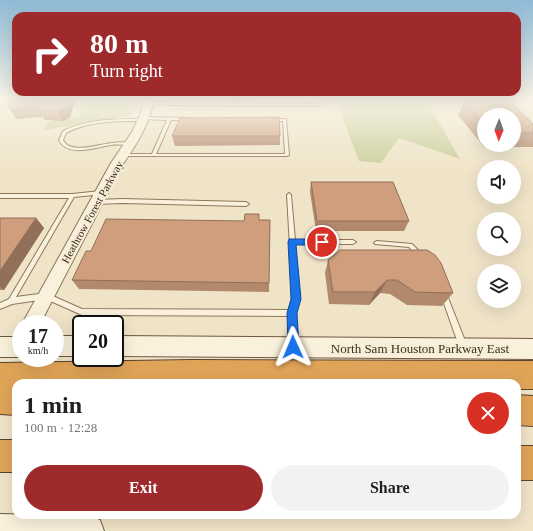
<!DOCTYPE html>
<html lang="en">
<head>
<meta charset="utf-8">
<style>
	:root { --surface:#fff; --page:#f2f2f2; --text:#202124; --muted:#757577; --accent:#9e2a2b }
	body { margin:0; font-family:Georgia,serif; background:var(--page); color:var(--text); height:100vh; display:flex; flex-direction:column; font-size:15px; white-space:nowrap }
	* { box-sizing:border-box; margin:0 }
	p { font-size:13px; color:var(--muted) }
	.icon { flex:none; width:22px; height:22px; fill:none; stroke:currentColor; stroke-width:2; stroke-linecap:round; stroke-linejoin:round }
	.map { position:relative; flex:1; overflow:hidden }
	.side { position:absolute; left:12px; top:379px; width:509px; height:140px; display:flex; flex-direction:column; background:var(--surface); border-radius:12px; box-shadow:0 4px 16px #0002 }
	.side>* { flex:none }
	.hud { position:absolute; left:12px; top:12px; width:509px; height:84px; border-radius:12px; box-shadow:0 4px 16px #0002; background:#9e2a2b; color:#fff; overflow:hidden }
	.needle { width:26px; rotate:181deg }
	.controls { position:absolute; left:477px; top:108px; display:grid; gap:8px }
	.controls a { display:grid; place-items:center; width:44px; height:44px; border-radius:50%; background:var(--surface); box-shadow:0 4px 16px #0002; font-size:20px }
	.speed { position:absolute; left:12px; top:315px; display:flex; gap:8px; font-size:20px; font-weight:700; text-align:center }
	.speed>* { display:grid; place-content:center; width:52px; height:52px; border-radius:50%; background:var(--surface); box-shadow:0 4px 16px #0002; line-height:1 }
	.speed small { font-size:10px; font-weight:400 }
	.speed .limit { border:2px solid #111; border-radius:6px; background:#fff; color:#111 }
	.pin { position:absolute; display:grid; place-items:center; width:34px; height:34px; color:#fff; margin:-17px; border:2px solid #fff; border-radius:50%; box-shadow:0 1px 4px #0007 }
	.me { position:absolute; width:44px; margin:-22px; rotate:359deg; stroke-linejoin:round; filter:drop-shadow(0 0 3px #0008) }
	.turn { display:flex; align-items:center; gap:14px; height:84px; padding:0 12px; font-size:18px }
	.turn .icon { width:52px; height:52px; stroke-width:2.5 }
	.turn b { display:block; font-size:28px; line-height:34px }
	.round { display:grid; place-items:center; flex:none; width:42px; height:42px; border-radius:21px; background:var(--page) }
	.overview { display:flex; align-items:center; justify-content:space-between; height:68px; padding:0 12px }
	h1 { font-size:24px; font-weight:700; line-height:30px }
	.primary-button { display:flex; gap:8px; margin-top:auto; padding:8px 12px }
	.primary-button a { flex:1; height:46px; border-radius:24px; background:var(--accent); color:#fff; font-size:16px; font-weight:700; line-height:46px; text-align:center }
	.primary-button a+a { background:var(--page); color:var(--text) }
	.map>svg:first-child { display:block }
	.green { fill:#c9cf9b }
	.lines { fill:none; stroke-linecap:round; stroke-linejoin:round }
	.service-casing { stroke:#8d765c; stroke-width:2 }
	.tertiary-casing { stroke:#8d765c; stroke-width:2 }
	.secondary-casing { stroke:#6f573f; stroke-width:2 }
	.motorway-casing { stroke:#5b4430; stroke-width:2 }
	.service { fill:#faf1dc; fill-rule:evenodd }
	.tertiary { fill:#faf1dc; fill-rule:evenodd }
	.secondary { fill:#faf1dc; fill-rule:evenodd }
	.motorway { fill:#e0a458; fill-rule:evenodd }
	.wall { fill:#b2896c; fill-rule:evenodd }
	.shaded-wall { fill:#916f58 }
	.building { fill:#cf9f7d; stroke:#916f58 }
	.route { fill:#1a73e8; stroke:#114b97 }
	.labels { text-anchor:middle; stroke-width:4; stroke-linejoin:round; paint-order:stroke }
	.street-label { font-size:11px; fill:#3d2e20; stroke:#f7eed8 }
	.near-street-label { font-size:13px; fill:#3d2e20; stroke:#f7eed8 }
</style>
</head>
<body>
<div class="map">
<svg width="533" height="531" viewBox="0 0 533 531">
	<rect width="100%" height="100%" fill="#f0e4c8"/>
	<g class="green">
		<path d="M83 98H134L136 108 132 115 44 130 48 122 79 116Z"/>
		<path d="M335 98H428L427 102 460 159 399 138 381 163 359 161Z"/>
	</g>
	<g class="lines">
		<g class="service-casing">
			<g id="service">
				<path d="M170 98H174L173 103 319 104 318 98H322L323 105 321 106 171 105 148 104 146 103 148 102 169 103Z"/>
				<path d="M142 117 188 118 190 119 188 120H171L156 154H285L283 121H271L269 120 271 119H286L289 155 287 156H122V154H152L167 120 143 119 144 120 142 121C117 121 88 121 66 133L63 140C70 155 100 144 112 143 118 142 125 142 131 143L132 144 130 145C124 145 117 144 111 145 96 147 68 158 59 140L63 131C86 119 116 119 142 119Z"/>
				<path d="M101 191 103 193V194L74 197 16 297 46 293 82 309 290 310 293 299 287 195 289 193 291 195 295 240H353L356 242 353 244H295L299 299 295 313 297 345 296 347 293 348 290 347 289 345V316L82 315 46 299 12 304 0 309V303L9 299 69 198H0V194H72Z"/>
				<path d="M122 199 246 202 249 204 246 206 122 203 96 204 93 202 96 200Z"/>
				<path d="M377 241 412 244 424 256 421 258H419L409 247 375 244 374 243 375 242Z"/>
				<path d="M444 292 446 293 447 295 467 346 466 348 463 349 460 348 459 346 441 295 442 293Z"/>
			</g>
		</g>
		<g class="tertiary-casing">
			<path id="tertiary" d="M144 98H154C150 123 137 144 123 164L40 324H22L111 163 132 132 140 115Z"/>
		</g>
		<g class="secondary-casing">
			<g id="secondary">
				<rect x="55" y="336" width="26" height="20"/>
				<path d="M115 336 533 339V359L115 356Z"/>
				<rect x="0" y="337" width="21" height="20"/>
				<path d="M0 514 89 516 100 520 104 531H0Z"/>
			</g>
		</g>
		<g class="motorway-casing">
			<g id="motorway">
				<path d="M191 360 533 361V389H517V383H16V415L0 414V363Z"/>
				<path d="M517 395 533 396V426L517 425Z"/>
				<rect x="0" y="440" width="16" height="32"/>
				<rect x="517" y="446" width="16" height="34"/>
			</g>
		</g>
		<use href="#service" class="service"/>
		<use href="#tertiary" class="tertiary"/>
		<use href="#secondary" class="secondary"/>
		<use href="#motorway" class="motorway"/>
	</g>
	<g class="wall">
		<path d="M12 98H76L70 117 63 121 45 120 43 117 16 119 8 105Z"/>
		<path d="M212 98H240L237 102Z"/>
		<path d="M482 98H507L533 124V147H484L458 115 465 101 480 102ZM484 115H514V145H484Z"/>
		<path d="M172 136H280V145L175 146Z"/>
		<path d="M311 182 409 221 404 231H316L310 192Z"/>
		<path d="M259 214V220H270L269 292 79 289 72 280 91 251 244 221Z"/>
		<path d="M0 218H36L44 228 4 290H0Z"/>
		<path d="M328 260 453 293 442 306 407 305 390 294 380 293 369 305 329 304 325 273Z"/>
	</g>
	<g class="shaded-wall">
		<path d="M69 98H76L70 117 63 121 58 111Z"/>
		<path d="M237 98H240L237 102Z"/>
		<path d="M36 218 44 228 4 290 0 287V271Z"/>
		<path d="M387 280 380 293 369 305 375 292Z"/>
	</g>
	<g class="building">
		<path d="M12 98H69L66 108 58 111H40L38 108 11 110 8 105Z"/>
		<path d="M485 98H507L533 124V133H514V115H484V124L465 101 488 102Z"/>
		<path d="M279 117 280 136H172L180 118Z"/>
		<path d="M311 182H393L409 221H317Z"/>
		<path d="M245 214H259V220H270L269 283 72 280 86 251H91L106 219 244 221Z"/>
		<path d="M0 218H36L0 271Z"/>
		<path d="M340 250H427L435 255 441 263 453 293 415 292 397 280H387L375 292H333L328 260Z"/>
	</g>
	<linearGradient id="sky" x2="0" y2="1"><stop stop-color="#8fbad6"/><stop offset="0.57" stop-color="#f8f3e6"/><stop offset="1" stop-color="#f8f3e6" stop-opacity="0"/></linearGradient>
	<rect width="533" height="173" fill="url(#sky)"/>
	<path class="route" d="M289 239H322L327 242 322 245H296L301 299 297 313 299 347 297 350 293 352 289 350 288 347 287 313 291 299 288 242Z"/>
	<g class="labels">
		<g class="street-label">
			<text transform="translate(92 212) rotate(-61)" y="4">Heathrow Forest Parkway</text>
		</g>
		<g class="near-street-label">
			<text x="420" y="353">North Sam Houston Parkway East</text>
		</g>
	</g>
</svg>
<div class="controls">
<a><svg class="needle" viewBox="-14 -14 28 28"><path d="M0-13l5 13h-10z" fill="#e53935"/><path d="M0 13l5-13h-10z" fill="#757577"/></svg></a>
<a><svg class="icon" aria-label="sound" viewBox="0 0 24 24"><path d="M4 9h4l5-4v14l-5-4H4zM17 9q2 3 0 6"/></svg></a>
<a><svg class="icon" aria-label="search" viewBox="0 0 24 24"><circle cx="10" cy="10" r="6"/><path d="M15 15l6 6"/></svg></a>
<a><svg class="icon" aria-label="layers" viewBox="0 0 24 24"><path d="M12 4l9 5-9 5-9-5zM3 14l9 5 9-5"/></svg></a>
</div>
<div class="speed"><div>17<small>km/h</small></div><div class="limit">20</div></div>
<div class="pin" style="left:322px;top:242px;background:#d93025"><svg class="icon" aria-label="arrive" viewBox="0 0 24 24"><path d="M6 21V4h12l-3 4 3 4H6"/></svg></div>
<svg class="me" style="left:293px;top:347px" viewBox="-20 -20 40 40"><path d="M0-17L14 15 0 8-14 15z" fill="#1a73e8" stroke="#fff" stroke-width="4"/></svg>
<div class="hud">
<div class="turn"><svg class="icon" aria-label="right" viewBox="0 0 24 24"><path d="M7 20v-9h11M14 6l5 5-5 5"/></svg><div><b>80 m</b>Turn right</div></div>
</div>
<section class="side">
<div class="overview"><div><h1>1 min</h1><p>100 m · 12:28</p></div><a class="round" style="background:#d93025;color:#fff"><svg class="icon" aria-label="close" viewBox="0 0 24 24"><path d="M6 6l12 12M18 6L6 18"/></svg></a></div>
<div class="primary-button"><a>Exit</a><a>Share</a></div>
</section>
</div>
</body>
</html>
